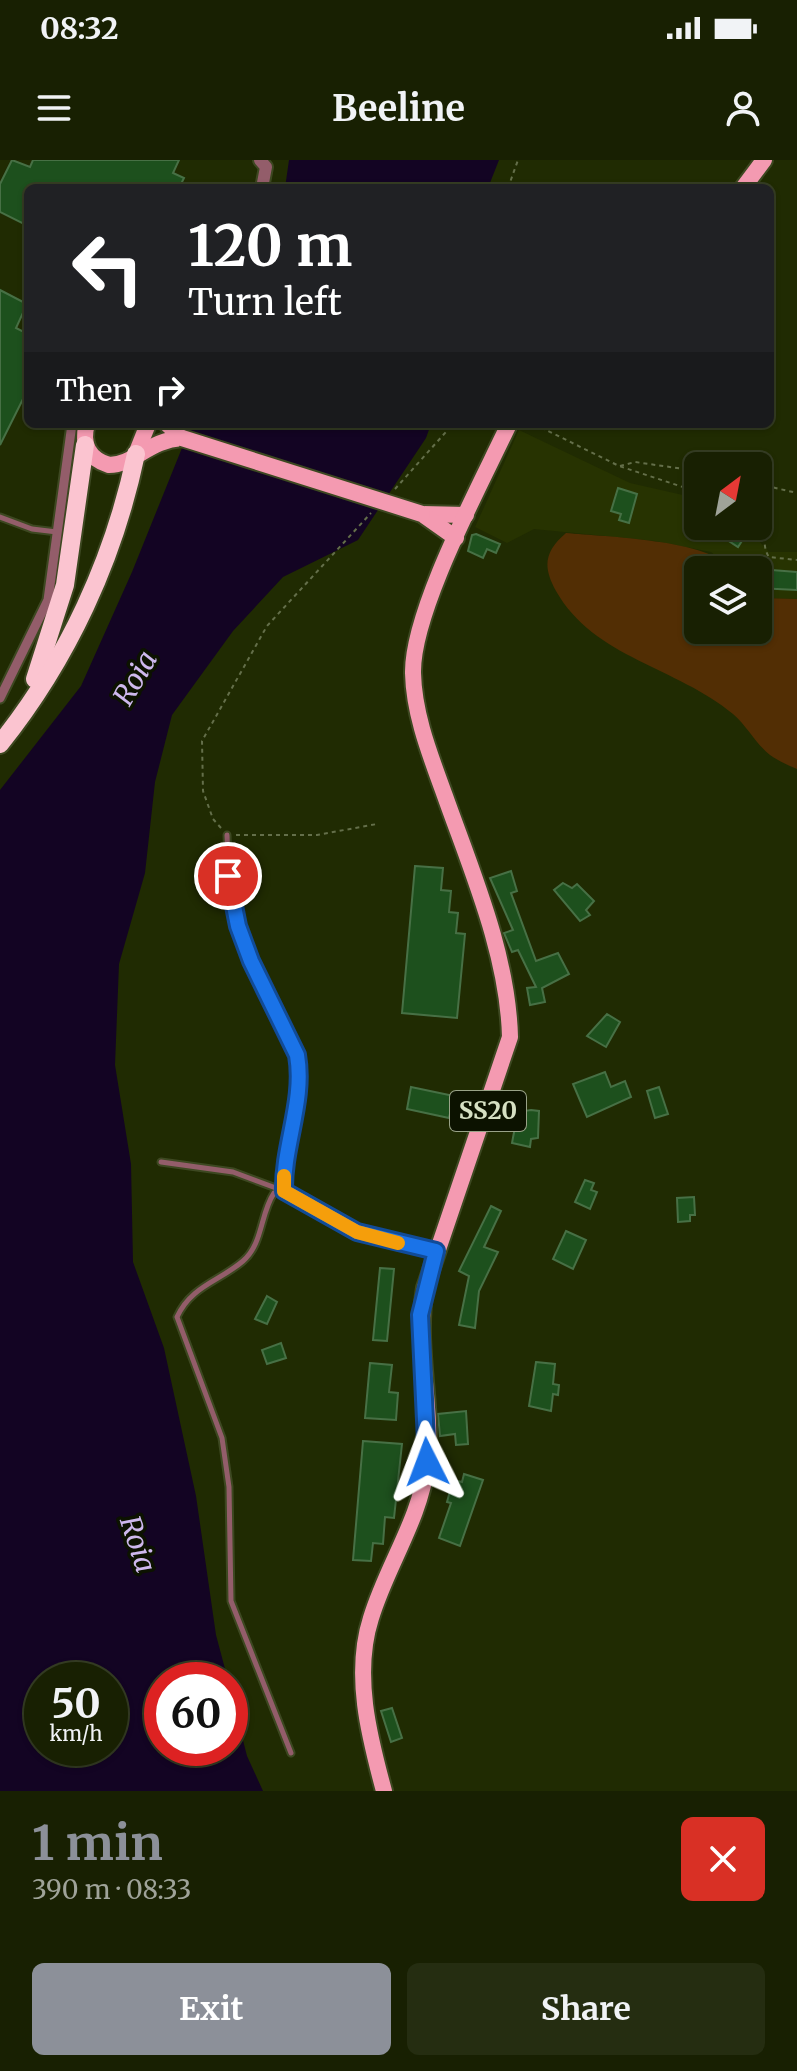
<!DOCTYPE html>
<html lang="en">
<head>
<meta charset="utf-8">
<style>
	:root { --surface:#182002; --page:#252d11; --text:#f1f3f6; --muted:#9fa399; --line:#363e24; --accent:#8c9099 }
	body { margin:0; font-family:Merriweather,serif; background:var(--page); color:var(--text); height:100vh; display:flex; flex-direction:column; font-size:30px; white-space:nowrap }
	* { box-sizing:border-box; margin:0 }
	p { font-size:26px; color:var(--muted) }
	.icon { flex:none; width:44px; height:44px; fill:none; stroke:currentColor; stroke-width:2; stroke-linecap:round; stroke-linejoin:round }
	.map { position:relative; height:1631px; overflow:hidden }
	.details { display:flex; flex-direction:column; background:var(--surface); flex:1 }
	.details>* { flex:none }
	.banner { position:absolute; left:24px; top:24px; width:750px; height:244px; border-radius:12px; box-shadow:0 2px 6px #0004,0 0 0 2px var(--line); background:#202124; color:#fff; overflow:hidden }
	.needle { width:52px; rotate:32deg }
	.controls { position:absolute; left:684px; top:292px; display:grid; gap:16px }
	.controls a { display:grid; place-items:center; width:88px; height:88px; border-radius:12px; background:var(--surface); box-shadow:0 2px 6px #0004,0 0 0 2px var(--line); font-size:40px }
	.speed { position:absolute; left:24px; top:1502px; display:flex; gap:16px; font-size:40px; font-weight:700; text-align:center }
	.speed>* { display:grid; place-content:center; width:104px; height:104px; border-radius:50%; background:var(--surface); box-shadow:0 2px 6px #0004,0 0 0 2px var(--line); line-height:1 }
	.speed small { font-size:20px; font-weight:400 }
	.speed .limit { border:12px solid #d22; background:#fff; color:#111 }
	.pin { position:absolute; display:grid; place-items:center; width:68px; height:68px; color:#fff; margin:-34px; border:4px solid #fff; border-radius:50%; box-shadow:0 2px 8px #0007 }
	.me { position:absolute; width:88px; margin:-44px; rotate:357deg; stroke-linejoin:round; filter:drop-shadow(0 0 6px #0008) }
	.turn { display:flex; align-items:center; gap:28px; height:168px; padding:0 32px; font-size:36px }
	.turn .icon { width:104px; height:104px; stroke-width:2.5 }
	.turn b { display:block; font-size:56px; line-height:68px }
	.then { display:flex; align-items:center; height:76px; padding:0 32px; background:#0003; gap:16px; font-size:30px }
	.round { display:grid; place-items:center; flex:none; width:84px; height:84px; border-radius:12px; background:var(--page) }
	.overview { display:flex; align-items:center; justify-content:space-between; height:136px; padding:0 32px }
	h1 { font-size:48px; font-weight:700; line-height:60px; color:var(--accent) }
	.cta { display:flex; gap:16px; margin-top:auto; padding:16px 32px }
	.cta a { flex:1; height:92px; border-radius:12px; background:var(--accent); color:#fff; font-size:32px; font-weight:700; line-height:92px; text-align:center }
	.cta a+a { background:var(--page); color:var(--text) }
	.status { display:flex; justify-content:space-between; align-items:center; height:56px; padding:0 40px; background:var(--surface); direction:ltr }
	.status svg { height:22px; fill:currentColor }
	header { display:flex; justify-content:space-between; align-items:center; height:104px; padding:0 32px; background:var(--surface); font-size:36px; font-weight:700 }
	.map>svg:first-child { display:block }
	.built { fill:#273301 }
	.green { fill:#522e04 }
	.water { fill:#130423; fill-rule:evenodd }
	.building { fill:#1d501d; stroke:#477045; stroke-width:2 }
	.lines { fill:none; stroke-linecap:round; stroke-linejoin:round }
	.service-casing { stroke:#3d4821; stroke-width:9 }
	.minor-casing { stroke:#3d4821; stroke-width:13 }
	.tertiary-casing { stroke:#3d4821; stroke-width:16 }
	.primary-casing { stroke:#3d4821; stroke-width:20 }
	.motorway-casing { stroke:#3d4821; stroke-width:22 }
	.path { stroke:#646f4a; stroke-width:2; stroke-dasharray:4 4; stroke-linecap:butt }
	.service { stroke:#935d6a; stroke-width:5 }
	.minor { stroke:#935d6a; stroke-width:9 }
	.tertiary { stroke:#935d6a; stroke-width:12 }
	.primary { stroke:#f49ab1; stroke-width:16 }
	.motorway { stroke:#fbc4d0; stroke-width:18 }
	.primary-bridge-casing { stroke:#3d4821; stroke-width:20; stroke-linecap:butt }
	.primary-bridge { stroke:#f49ab1; stroke-width:16 }
	.route-casing { stroke:#114b97; stroke-width:20 }
	.route { stroke:#1a73e8; stroke-width:14 }
	.slow { stroke:#f59e0b; stroke-width:14 }
	.labels { text-anchor:middle; stroke-width:7; stroke-linejoin:round; paint-order:stroke }
	.shield { fill:#0c1200; stroke:#99a288; stroke-width:2 }
	.shield-label { font-size:24px; font-weight:bold; fill:#d6e0c3 }
	.water-label { font-size:28px; font-style:italic; fill:#ceb8ed; stroke:#0c1200 }
</style>
</head>
<body>
<div class="status"><b>08:32</b><svg viewBox="0 0 49 12"><path d="M0 12V9h3v3zM5 12V6h3v6zM10 12V3h3v9zM15 12V0h3v12zM26 1h20v11H26zM47 4h2v5h-2z"/></svg></div>
<header><svg class="icon" aria-label="menu" viewBox="0 0 24 24"><path d="M4 6h16M4 12h16M4 18h16"/></svg>Beeline<svg class="icon" aria-label="person" viewBox="0 0 24 24"><circle cx="12" cy="8" r="4"/><path d="M4 21q1-7 8-7t8 7"/></svg></header>
<div class="map">
<svg width="797" height="1631" viewBox="0 0 797 1631">
	<rect width="100%" height="100%" fill="#202b02"/>
	<path class="built" d="M519 270 630 323 696 338 698 366H745L769 392H797V439L758 438V410H733L711 392 655 381 534 369 507 383 475 367Z"/>
	<path class="green" d="M566 373C605 377 710 379 733 410H698V470H758V438L797 439V609C788 605 778 601 770 595 756 584 747 566 733 554 677 507 594 498 556 431 542 406 545 391 566 373Z"/>
	<g class="water">
		<path d="M289 0H499L488 28H285Z"/>
		<path d="M188 264H431L426 278 358 380 283 417 233 471 172 555 155 622 145 713 119 804 115 905 131 1004 133 1102 164 1188 196 1336 216 1475 228 1520H162V1588H230V1529L247 1596 263 1631H0V630L81 526 132 412 184 283ZM42 1520H110V1588H42Z"/>
	</g>
	<g class="building">
		<path d="M12 0 30 7 33 0H179L173 13 184 18 179 28H28V66L0 52V24Z"/>
		<path d="M0 130 27 144 16 168 28 174V229L0 285Z"/>
		<path d="M618 328 637 334 629 363 619 360 621 354 611 351Z"/>
		<path d="M695 366H729L745 376 738 387 715 372 713 380 693 375Z"/>
		<path d="M476 374 500 384 496 393 487 389 483 398 468 391 472 375Z"/>
		<path d="M758 409 797 412V430L758 428Z"/>
		<path d="M415 706 443 708 441 730 451 731 449 752 458 753 456 773 465 774 457 858 402 853Z"/>
		<path d="M511 711 517 731 511 733 536 801 558 793 569 814 542 828 545 842 530 845 527 828 536 827 518 790 512 792 504 773 513 770 490 718Z"/>
		<path d="M563 723 572 728 577 724 594 741 586 750 590 755 580 761 554 730Z"/>
		<path d="M607 854 620 862 606 887 587 876Z"/>
		<path d="M605 912 611 927 625 921 631 937 587 957 573 924Z"/>
		<path d="M411 927 454 936 449 958 407 949Z"/>
		<path d="M659 927 668 954 655 958 647 931Z"/>
		<path d="M531 950 539 951 538 978 531 979 530 987 512 983 515 967 524 969V951Z"/>
		<path d="M585 1020 594 1023 591 1030 597 1032 590 1049 575 1042Z"/>
		<path d="M694 1037 695 1055H690V1061L678 1062 677 1038Z"/>
		<path d="M491 1046 501 1051 484 1087 498 1092 479 1131 475 1168 459 1165 469 1116 459 1111Z"/>
		<path d="M566 1071 586 1080 573 1109 553 1099Z"/>
		<path d="M380 1108 394 1109 387 1181 373 1180Z"/>
		<path d="M267 1136 277 1142 267 1164 255 1159Z"/>
		<path d="M281 1183 286 1198 267 1204 262 1190Z"/>
		<path d="M536 1202 555 1204 553 1224 559 1225 558 1235 553 1234 551 1251 529 1246Z"/>
		<path d="M370 1203 392 1205 389 1232 398 1233 396 1260 365 1258Z"/>
		<path d="M466 1251 468 1284 456 1285 455 1274 440 1276 438 1254Z"/>
		<path d="M363 1281 402 1284 394 1358 385 1357 383 1384 373 1383 371 1401 353 1400Z"/>
		<path d="M464 1314 483 1320 460 1386 439 1378 451 1343 447 1342 453 1320 462 1322Z"/>
		<path d="M392 1548 402 1578 391 1582 381 1551Z"/>
	</g>
	<g class="lines">
		<g class="service-casing">
			<g id="service">
				<path d="M0 357 32 369 57 372"/>
				<path d="M227 675C229 766 261 815 297 895 306 940 283 985 284 1031L274 1033C260 1054 263 1084 243 1101 220 1121 191 1126 177 1157L222 1278 229 1327 231 1441 291 1593"/>
				<path d="M161 1002 233 1012 284 1031 357 1072 435 1091"/>
			</g>
		</g>
		<g class="minor-casing">
			<path id="minor" d="M0 538 48 440 72 264"/>
		</g>
		<g class="tertiary-casing">
			<path id="tertiary" d="M260 0 266 7 262 28"/>
		</g>
		<g class="primary-casing">
			<g id="primary">
				<path d="M743 28 764 0"/>
				<path d="M87 264C81 284 89 299 109 305 134 305 149 280 182 278"/>
				<path d="M167 264 182 278"/>
				<path d="M136 294 148 264"/>
				<path d="M422 354 466 355"/>
				<path d="M422 354 456 378"/>
				<path d="M384 1631C369 1576 353 1514 371 1458 387 1405 420 1360 427 1304 433 1246 415 1187 425 1128L510 877C508 795 472 712 445 636 431 597 414 556 413 513 412 451 481 324 509 264"/>
			</g>
		</g>
		<g class="motorway-casing">
			<g id="motorway">
				<path d="M35 519 65 425 85 285"/>
				<path d="M0 584C68 499 114 399 136 294"/>
			</g>
		</g>
		<g class="path">
			<path d="M510 26 521 28"/>
			<path d="M508 28 518 0"/>
			<path d="M534 264 619 306 698 332"/>
			<path d="M620 306 635 302 698 311"/>
			<path d="M758 324 797 333"/>
			<path d="M395 329 453 264"/>
			<path d="M758 354C769 367 760 384 769 397L797 400"/>
			<path d="M221 668 213 659 203 631 202 581 267 466 371 353"/>
			<path d="M236 675H317L377 664"/>
		</g>
		<use href="#service" class="service"/>
		<use href="#minor" class="minor"/>
		<use href="#tertiary" class="tertiary"/>
		<use href="#primary" class="primary"/>
		<use href="#motorway" class="motorway"/>
		<g class="primary-bridge-casing">
			<path id="primary-bridge" d="M182 278 422 354"/>
		</g>
		<use href="#primary-bridge" class="primary-bridge"/>
	</g>
	<g class="lines">
		<g class="route-casing">
			<path id="route" d="M228 716 238 766 251 801 297 895C305 941 283 985 284 1031L357 1072 436 1091 420 1155 427 1302"/>
		</g>
		<use href="#route" class="route"/>
		<path class="slow" d="M284 1016V1031L357 1072 398 1083"/>
	</g>
	<g class="labels">
		<rect class="shield" x="450" y="931" width="76" height="40" rx="6"/>
		<g class="shield-label">
			<text x="488" y="959">SS20</text>
		</g>
		<g class="water-label">
			<text transform="translate(135 518) rotate(-60)" y="10">Roia</text>
			<text transform="translate(138 1384) rotate(72)" y="10">Roia</text>
		</g>
	</g>
</svg>
<div class="controls">
<a><svg class="needle" viewBox="-14 -14 28 28"><path d="M0-13l5 13h-10z" fill="#e53935"/><path d="M0 13l5-13h-10z" fill="#9fa399"/></svg></a>
<a><svg class="icon" aria-label="layers" viewBox="0 0 24 24"><path d="M12 4l9 5-9 5-9-5zM3 14l9 5 9-5"/></svg></a>
</div>
<div class="speed"><div>50<small>km/h</small></div><div class="limit">60</div></div>
<div class="pin" style="left:228px;top:716px;background:#d93025"><svg class="icon" aria-label="arrive" viewBox="0 0 24 24"><path d="M6 21V4h12l-3 4 3 4H6"/></svg></div>
<svg class="me" style="left:427px;top:1302px" viewBox="-20 -20 40 40"><path d="M0-17L14 15 0 8-14 15z" fill="#1a73e8" stroke="#fff" stroke-width="4"/></svg>
<div class="banner">
<div class="turn"><svg class="icon" aria-label="left" viewBox="0 0 24 24"><path d="M17 20v-9H6M10 6l-5 5 5 5"/></svg><div><b>120 m</b>Turn left</div></div>
<div class="then">Then<svg class="icon" aria-label="right" viewBox="0 0 24 24"><path d="M7 20v-9h11M14 6l5 5-5 5"/></svg></div>
</div>
</div>
<section class="details">
<div class="overview"><div><h1>1 min</h1><p>390 m · 08:33</p></div><a class="round" style="background:#d93025;color:#fff"><svg class="icon" aria-label="close" viewBox="0 0 24 24"><path d="M6 6l12 12M18 6L6 18"/></svg></a></div>
<div class="cta"><a>Exit</a><a>Share</a></div>
</section>
</body>
</html>
